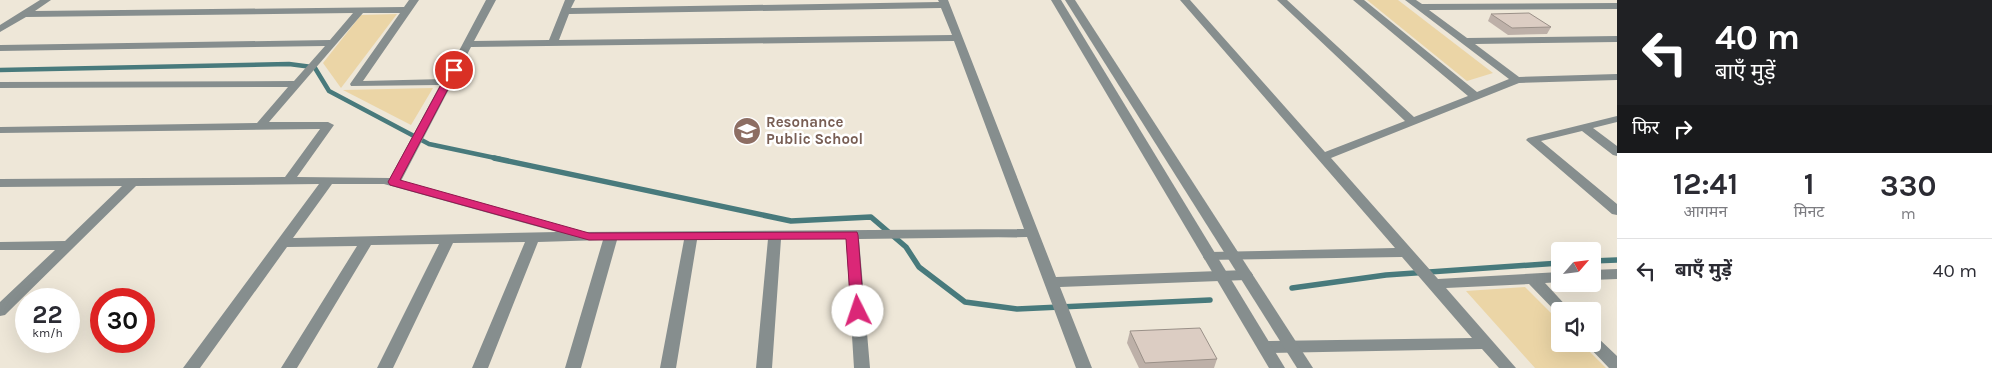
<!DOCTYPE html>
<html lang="hi">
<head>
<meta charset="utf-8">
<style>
	:root { --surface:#fff; --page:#f7f7f7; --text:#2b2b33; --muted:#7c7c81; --line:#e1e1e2 }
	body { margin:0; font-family:Karla,"Noto Sans Devanagari",sans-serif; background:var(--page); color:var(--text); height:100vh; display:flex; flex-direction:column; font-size:19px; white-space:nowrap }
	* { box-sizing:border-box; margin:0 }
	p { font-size:16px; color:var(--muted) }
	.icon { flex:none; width:28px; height:28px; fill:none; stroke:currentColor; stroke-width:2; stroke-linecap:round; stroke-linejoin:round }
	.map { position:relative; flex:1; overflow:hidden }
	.sheet { display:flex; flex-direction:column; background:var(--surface); width:375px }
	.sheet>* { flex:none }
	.hud { background:#202124; color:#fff; overflow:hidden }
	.needle { width:32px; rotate:62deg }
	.tools { position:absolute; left:1551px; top:242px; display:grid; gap:10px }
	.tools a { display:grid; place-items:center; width:50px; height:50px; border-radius:5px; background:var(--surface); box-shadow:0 5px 20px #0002; font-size:25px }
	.speed { position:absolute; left:15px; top:288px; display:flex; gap:10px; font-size:25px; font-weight:700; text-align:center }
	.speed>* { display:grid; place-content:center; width:65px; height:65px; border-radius:50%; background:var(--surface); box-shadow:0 5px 20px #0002; line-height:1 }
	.speed small { font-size:12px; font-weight:400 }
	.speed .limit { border:8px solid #d22; background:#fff; color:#111 }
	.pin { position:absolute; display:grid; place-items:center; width:42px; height:42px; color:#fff; margin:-21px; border:2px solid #fff; border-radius:50%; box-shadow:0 1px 5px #0007 }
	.me { position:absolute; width:55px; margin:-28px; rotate:356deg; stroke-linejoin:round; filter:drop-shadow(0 0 4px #0008) }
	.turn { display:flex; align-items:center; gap:18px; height:105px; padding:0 15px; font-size:22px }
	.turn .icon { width:65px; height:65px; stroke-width:2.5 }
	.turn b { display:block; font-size:35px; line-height:42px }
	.then { display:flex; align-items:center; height:48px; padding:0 15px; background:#0003; gap:10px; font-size:19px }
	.eta { display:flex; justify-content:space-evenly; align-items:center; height:85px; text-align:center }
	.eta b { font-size:30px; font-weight:700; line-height:35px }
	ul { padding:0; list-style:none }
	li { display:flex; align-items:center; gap:15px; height:65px; padding:0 15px; border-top:1px solid var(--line) }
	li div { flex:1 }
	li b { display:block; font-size:19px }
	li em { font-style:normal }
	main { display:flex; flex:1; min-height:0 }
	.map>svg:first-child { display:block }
	.green { fill:#ebd5a6 }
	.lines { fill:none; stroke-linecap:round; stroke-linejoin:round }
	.stream-far1 { stroke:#487a7c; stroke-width:4.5 }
	.stream { stroke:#487a7c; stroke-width:5.5 }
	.minor { fill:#868e8e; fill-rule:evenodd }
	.tertiary { fill:#868e8e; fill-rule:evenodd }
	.wall { fill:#bdb0a8 }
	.building { fill:#dccdc3; stroke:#9a9088 }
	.route { fill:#db2777; stroke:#8e194d }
	.labels { text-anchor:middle; stroke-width:5; stroke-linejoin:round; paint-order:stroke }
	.education-label { font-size:15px; font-weight:bold; fill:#785e54; stroke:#fff; text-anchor:start }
</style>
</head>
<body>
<main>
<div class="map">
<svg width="1617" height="368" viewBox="0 0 1617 368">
	<rect width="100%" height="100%" fill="#eee7d8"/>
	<g class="green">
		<path d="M1367 0H1398L1493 73 1467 81Z"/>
		<path d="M397 14 341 88 323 63 361 15Z"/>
		<path d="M433 88 411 125 343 90Z"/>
		<path d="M1525 287 1560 322V344H1582L1606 368H1535L1466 291Z"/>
	</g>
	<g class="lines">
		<path class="stream-far1" d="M0 70 289 64 312 67 315 68 329 91 429 144 500 159"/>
		<g class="stream">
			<path d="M494 158 791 221 871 217 906 247 919 267 965 302 1017 309 1210 300"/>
			<path d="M1592 261 1617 260"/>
			<path d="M1292 288 1386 275 1560 263"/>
		</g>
		<g class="minor">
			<path d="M40 0H51L35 11 404 7 409 0H419L363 81 444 79 486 0H496L474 41 549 40 565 0H575L571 8 939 2 938 0H948L1056 277 1246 270 1251 272 1253 275 1251 278 1246 280 1060 287 1092 368H1076L1027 237 859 239 870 368H854L846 239H781L772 368H756L768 239 697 240 676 368H660L684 240H617L581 368H565L603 240 538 242 488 368H472L525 242 453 243 393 368H377L439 244 371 245 297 368H281L357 246 287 247 200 368H183L319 184 136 186 5 315 0 316V302L55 250H0V242L65 241 122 186 0 187V179L285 177 320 129 0 133V127L257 123 288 87 0 88V82L294 81 325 46 0 51V45L330 40 353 13 26 17 0 32V25ZM941 8 952 35 559 40 569 14ZM363 13H400L350 84 351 86 440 85 390 178 297 177 334 125 328 122H269ZM954 41 1024 229 581 232 401 181 471 47ZM332 184H384L557 232 293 238Z"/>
			<path d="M1180 0H1190L1325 152 1405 121 1277 0H1287L1414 117 1468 96 1353 0H1364L1477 92 1509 79 1405 0H1416L1422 4 1617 3V9L1429 10 1467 38 1617 36V42L1475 44 1519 77 1617 74V80L1519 83 1331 158 1438 279 1560 272V282L1545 283 1571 311H1560L1559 315 1529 284 1446 288 1516 368H1499L1482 349 1265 353 1260 351 1257 347 1260 343 1265 341 1472 338 1402 257 1205 260 1203 257 1205 254 1210 252 1395 248Z"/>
			<path d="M1617 116V122L1593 128 1617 146V156L1613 155 1582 131 1541 141 1617 204V215L1612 214 1526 140 1528 138Z"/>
			<path d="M1617 269V279L1592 280V270Z"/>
			<path d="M1592 335 1597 337 1617 356V368H1609L1587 345 1592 344Z"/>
		</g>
		<g class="tertiary">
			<path d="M1051 0H1061L1285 368H1269Z"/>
			<path d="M1065 0H1075L1313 368H1297Z"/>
		</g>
	</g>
	<g class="wall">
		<path d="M1491 14 1551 27 1547 34 1508 35 1488 21Z"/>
		<path d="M1130 331 1217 359 1214 368H1139L1127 343Z"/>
	</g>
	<g class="building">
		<path d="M1529 13 1551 27 1512 28 1491 14Z"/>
		<path d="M1200 328 1217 359 1145 363 1130 331Z"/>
	</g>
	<path class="route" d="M454 67 458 70 400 180 589 233 857 232 858 235 864 311 862 314H853L851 311 846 239 589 240 390 185 388 182 449 70Z"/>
	<defs>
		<g id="school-disc" transform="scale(1.4375)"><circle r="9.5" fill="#8d6e63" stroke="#fff"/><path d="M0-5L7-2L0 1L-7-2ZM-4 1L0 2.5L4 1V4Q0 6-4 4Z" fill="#fff"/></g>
	</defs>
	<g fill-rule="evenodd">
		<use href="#school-disc" x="747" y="131"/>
	</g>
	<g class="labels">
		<g class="education-label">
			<text x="766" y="127">Resonance<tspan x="766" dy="17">Public School</tspan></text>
		</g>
	</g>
</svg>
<div class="tools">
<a><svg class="needle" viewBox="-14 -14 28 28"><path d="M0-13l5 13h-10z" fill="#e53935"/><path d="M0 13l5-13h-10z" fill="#7c7c81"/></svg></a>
<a><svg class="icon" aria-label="sound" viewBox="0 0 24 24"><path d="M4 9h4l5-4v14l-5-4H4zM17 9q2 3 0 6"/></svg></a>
</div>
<div class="speed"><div>22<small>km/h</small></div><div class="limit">30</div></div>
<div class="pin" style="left:454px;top:70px;background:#d93025"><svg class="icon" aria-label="arrive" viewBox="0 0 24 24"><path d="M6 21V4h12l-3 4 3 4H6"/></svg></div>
<svg class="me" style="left:858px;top:311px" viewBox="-20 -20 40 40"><circle r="19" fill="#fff"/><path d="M0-13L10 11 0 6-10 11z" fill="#db2777"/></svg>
</div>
<section class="sheet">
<div class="hud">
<div class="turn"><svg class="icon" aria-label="left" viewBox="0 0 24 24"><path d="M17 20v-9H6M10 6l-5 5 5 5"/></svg><div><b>40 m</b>बाएँ मुड़ें</div></div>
<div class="then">फिर<svg class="icon" aria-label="right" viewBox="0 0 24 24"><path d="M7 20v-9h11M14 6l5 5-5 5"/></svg></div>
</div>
<div class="eta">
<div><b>12:41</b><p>आगमन</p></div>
<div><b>1</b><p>मिनट</p></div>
<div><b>330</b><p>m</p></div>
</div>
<ul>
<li><svg class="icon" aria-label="left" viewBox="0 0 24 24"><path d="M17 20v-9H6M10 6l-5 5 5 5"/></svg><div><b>बाएँ मुड़ें</b></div><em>40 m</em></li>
</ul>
</section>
</main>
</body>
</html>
